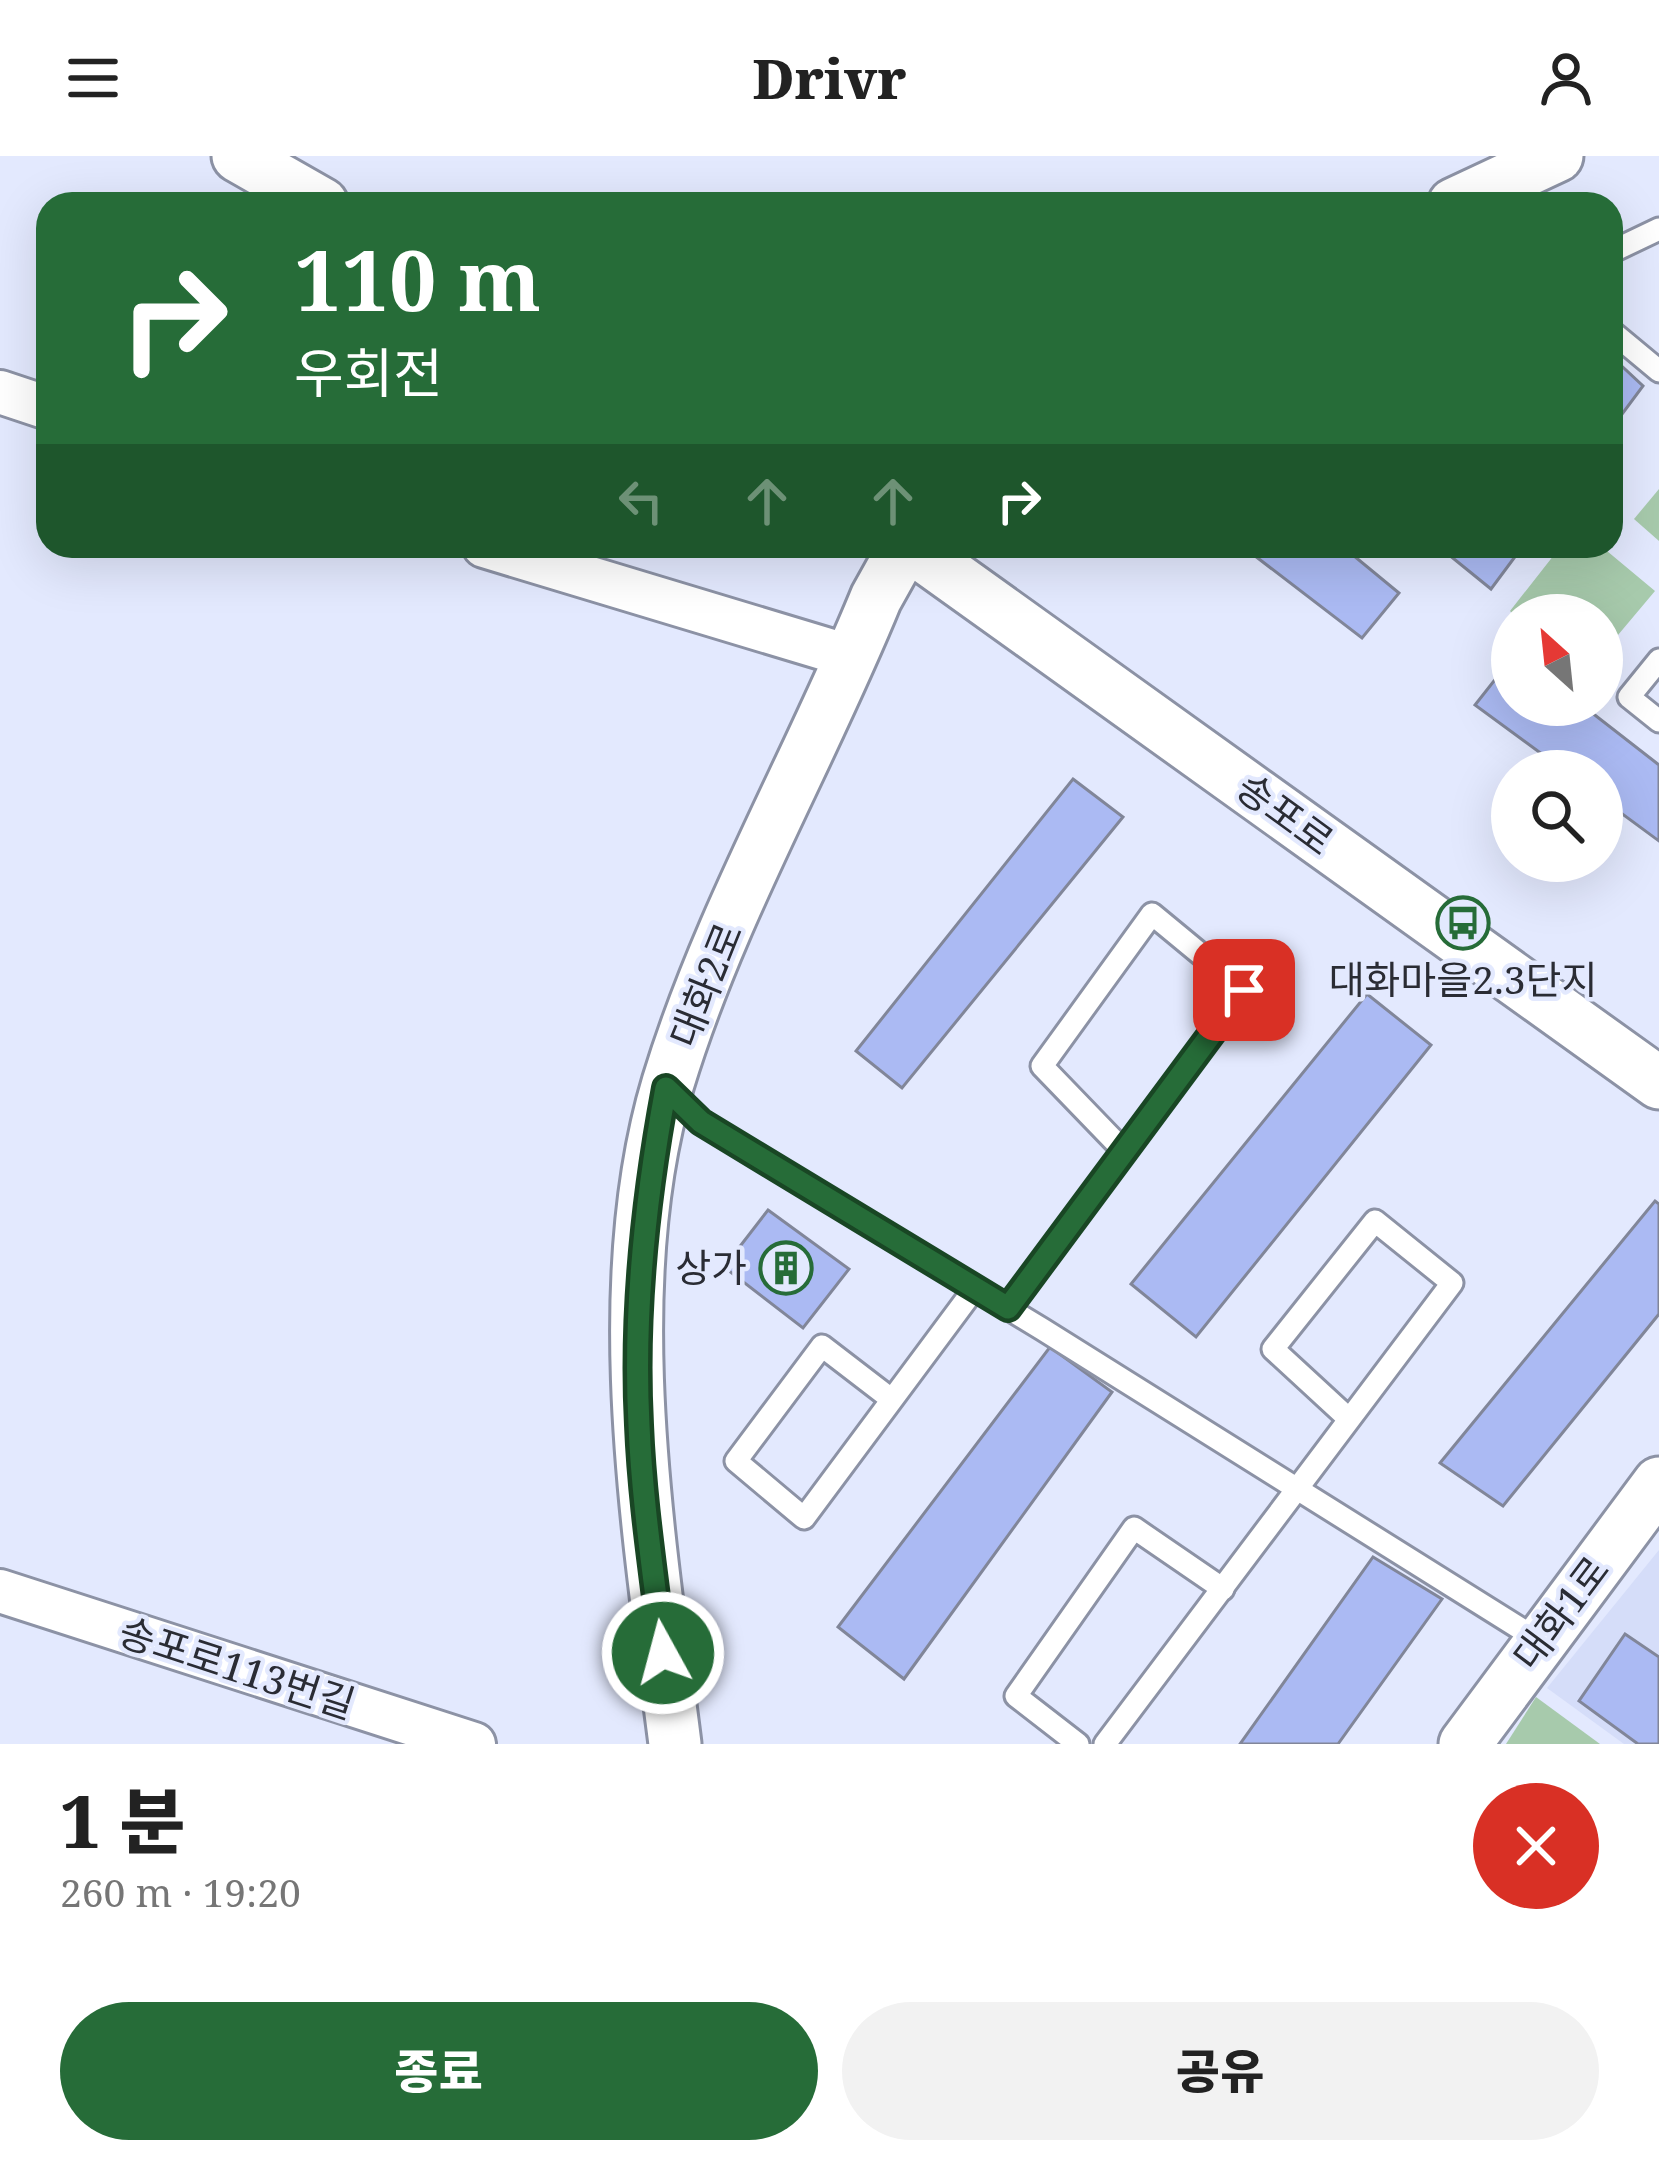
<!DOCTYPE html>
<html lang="ko">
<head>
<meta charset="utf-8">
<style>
	:root { --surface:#fff; --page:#f2f2f2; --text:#222; --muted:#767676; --accent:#266c38 }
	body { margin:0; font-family:"Noto Serif","Noto Sans KR",serif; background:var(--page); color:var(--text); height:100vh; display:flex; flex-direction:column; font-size:45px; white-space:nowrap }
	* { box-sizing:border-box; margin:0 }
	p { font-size:39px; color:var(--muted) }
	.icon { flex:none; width:66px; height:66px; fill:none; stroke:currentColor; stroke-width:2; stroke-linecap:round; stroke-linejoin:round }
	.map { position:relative; height:1588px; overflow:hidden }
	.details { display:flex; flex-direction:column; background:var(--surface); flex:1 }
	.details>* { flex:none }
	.top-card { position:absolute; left:36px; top:36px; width:1587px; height:366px; border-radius:36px; box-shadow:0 12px 48px #0002; background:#266c38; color:#fff; overflow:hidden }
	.needle { width:78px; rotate:333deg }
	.controls { position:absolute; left:1491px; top:438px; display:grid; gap:24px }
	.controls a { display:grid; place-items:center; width:132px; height:132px; border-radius:50%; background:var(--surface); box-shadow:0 12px 48px #0002; font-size:60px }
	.pin { position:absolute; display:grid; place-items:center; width:102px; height:102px; color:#fff; margin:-51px; border-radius:24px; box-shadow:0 6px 18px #0006 }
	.me { position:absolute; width:132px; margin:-66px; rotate:353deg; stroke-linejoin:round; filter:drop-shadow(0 0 9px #0008) }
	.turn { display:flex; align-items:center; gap:42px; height:252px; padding:0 60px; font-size:54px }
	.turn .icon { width:156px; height:156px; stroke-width:2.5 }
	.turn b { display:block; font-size:84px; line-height:102px }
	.lanes { display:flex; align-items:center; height:114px; padding:0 60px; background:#0003; justify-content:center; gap:60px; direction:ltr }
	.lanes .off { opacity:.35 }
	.round { display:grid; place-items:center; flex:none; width:126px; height:126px; border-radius:63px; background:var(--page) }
	.overview { display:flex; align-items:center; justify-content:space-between; height:204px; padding:0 60px }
	h1 { font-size:72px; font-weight:800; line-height:90px }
	.cta { display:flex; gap:24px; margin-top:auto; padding:24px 60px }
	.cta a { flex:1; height:138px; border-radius:72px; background:var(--accent); color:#fff; font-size:48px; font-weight:800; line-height:138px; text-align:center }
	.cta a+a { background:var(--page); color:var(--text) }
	header { display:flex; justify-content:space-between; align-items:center; height:156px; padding:0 60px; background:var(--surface); font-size:54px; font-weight:800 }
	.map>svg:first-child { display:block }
	.built { fill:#d5ddf9 }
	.green { fill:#a7caac }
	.building { fill:#abbaf3; stroke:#818699; stroke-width:3 }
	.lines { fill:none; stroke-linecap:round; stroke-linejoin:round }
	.service-casing { stroke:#8c92a5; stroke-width:27 }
	.minor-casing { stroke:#8c92a5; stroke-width:48 }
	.tertiary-casing { stroke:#8c92a5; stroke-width:57 }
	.service { stroke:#fff; stroke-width:21 }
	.minor { stroke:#fff; stroke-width:42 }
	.tertiary { stroke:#fff; stroke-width:51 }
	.route-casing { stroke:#194624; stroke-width:30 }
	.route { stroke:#266c38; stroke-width:21 }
	.labels { text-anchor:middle; stroke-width:9; stroke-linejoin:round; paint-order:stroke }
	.street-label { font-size:39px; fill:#2a2c34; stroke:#e3e9fe }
	.poi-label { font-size:39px; fill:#2a2c34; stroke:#e3e9fe }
</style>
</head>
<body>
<header><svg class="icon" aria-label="menu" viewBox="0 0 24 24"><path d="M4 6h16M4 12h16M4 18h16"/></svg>Drivr<svg class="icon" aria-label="person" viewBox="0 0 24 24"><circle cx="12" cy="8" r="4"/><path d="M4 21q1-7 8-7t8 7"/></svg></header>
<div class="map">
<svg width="1659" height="1588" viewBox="0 0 1659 1588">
	<rect width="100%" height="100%" fill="#e3e9fe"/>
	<path class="built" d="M1659 1394V1588H1624L1547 1532Z"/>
	<g class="green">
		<path d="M1659 333V385L1634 363Z"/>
		<path d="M1561 390H1601L1655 435 1602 498V459H1514L1510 455Z"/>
		<path d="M1536 1541 1600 1588H1506Z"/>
	</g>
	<g class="building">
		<path d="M1611 200 1643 230 1611 273Z"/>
		<path d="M1242 390H1342L1399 437 1362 482Z"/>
		<path d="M1438 390H1523L1491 433Z"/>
		<path d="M1512 502V549H1582L1659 609V685L1602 643V615H1565L1475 549Z"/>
		<path d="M1073 623 1123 661 902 932 856 895Z"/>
		<path d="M1367 838 1431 889 1196 1181 1131 1128Z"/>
		<path d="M1655 1045 1659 1048V1158L1503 1350 1440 1307Z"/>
		<path d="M768 1054 849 1113 803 1172 724 1111Z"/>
		<path d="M1050 1191 1112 1236 904 1523 838 1471Z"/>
		<path d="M1373 1401 1442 1443 1338 1588H1240Z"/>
		<path d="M1625 1478 1659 1501V1588H1638L1579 1545Z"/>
	</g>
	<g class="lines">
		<g class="service-casing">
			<g id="service">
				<path d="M1611 96 1659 73"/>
				<path d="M1611 175 1659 215"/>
				<path d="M1659 504 1629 541 1659 565"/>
				<path d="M671 937 701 966 1042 1173 1540 1485"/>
				<path d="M1008 1152 1244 834 1152 758 1042 910 1125 996"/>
				<path d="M891 1243 822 1190 736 1305 804 1362 975 1132"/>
				<path d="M1078 1588 1016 1540 1134 1372 1223 1433"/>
				<path d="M1105 1588 1452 1127 1375 1065 1273 1193 1349 1263"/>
			</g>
		</g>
		<g class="minor-casing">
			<g id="minor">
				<path d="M0 236 48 252"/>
				<path d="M484 390 852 501"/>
				<path d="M0 1435 474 1588"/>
			</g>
		</g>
		<g class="tertiary-casing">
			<g id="tertiary">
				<path d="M238 0 322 48"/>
				<path d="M1454 48 1557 0"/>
				<path d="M910 390 1659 927"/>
				<path d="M675 1588C649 1381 607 1130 668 927 719 759 810 604 876 442L905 390"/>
				<path d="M1465 1588 1659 1327"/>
			</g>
		</g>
		<use href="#service" class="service"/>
		<use href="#minor" class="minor"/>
		<use href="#tertiary" class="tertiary"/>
	</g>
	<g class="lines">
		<g class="route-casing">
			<path id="route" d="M663 1497C654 1421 642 1345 639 1269 633 1155 645 1044 666 932L701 966 1008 1152 1244 834"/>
		</g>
		<use href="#route" class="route"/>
	</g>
	<defs>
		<g id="bus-ring" transform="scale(2.7)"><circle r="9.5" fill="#e3e9fe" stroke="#266c38" stroke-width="1.5"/><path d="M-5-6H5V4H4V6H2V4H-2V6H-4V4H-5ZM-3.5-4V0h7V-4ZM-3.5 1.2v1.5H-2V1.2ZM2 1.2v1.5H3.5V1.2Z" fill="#266c38"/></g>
		<g id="building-ring" transform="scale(2.7)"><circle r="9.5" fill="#e3e9fe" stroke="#266c38" stroke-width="1.5"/><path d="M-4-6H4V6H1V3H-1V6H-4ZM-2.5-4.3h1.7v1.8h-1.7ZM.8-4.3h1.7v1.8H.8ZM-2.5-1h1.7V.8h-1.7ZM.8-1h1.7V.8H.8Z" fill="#266c38"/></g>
	</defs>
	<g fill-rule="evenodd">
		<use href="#bus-ring" x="1463" y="767"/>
		<use href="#building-ring" x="786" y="1112"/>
	</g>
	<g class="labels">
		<g class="street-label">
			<text transform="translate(1285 658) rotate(36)" y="14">송포로</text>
			<text transform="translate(706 829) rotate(-68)" y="14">대화2로</text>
			<text transform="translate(1561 1457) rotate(-53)" y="14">대화1로</text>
			<text transform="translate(237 1512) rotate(18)" y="14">송포로113번길</text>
		</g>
		<g class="poi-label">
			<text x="1463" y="838">대화마을2.3단지</text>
			<text x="747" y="1126" text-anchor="end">상가</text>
		</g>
	</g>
</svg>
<div class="controls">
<a><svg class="needle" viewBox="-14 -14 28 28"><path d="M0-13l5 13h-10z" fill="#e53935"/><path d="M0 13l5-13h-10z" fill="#767676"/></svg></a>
<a><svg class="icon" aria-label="search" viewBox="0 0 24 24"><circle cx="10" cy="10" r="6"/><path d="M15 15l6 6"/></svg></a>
</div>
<div class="pin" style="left:1244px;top:834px;background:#d93025"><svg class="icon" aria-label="arrive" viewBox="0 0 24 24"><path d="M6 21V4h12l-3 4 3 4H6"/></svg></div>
<svg class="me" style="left:663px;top:1497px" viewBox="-20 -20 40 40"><circle r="17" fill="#266c38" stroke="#fff" stroke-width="3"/><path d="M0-11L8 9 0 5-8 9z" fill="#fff"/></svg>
<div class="top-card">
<div class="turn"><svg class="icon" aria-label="right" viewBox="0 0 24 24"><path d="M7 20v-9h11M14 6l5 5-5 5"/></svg><div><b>110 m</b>우회전</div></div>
<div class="lanes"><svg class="icon off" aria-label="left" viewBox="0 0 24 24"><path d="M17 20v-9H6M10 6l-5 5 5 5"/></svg><svg class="icon off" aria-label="ahead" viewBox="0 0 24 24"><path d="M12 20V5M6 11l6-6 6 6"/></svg><svg class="icon off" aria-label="ahead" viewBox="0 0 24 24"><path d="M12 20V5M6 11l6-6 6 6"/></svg><svg class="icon" aria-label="right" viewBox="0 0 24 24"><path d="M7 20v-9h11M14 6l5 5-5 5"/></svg></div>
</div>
</div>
<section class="details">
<div class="overview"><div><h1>1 분</h1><p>260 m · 19:20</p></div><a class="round" style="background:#d93025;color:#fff"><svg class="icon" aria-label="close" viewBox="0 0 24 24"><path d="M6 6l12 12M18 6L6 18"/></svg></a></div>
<div class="cta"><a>종료</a><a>공유</a></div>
</section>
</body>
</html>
